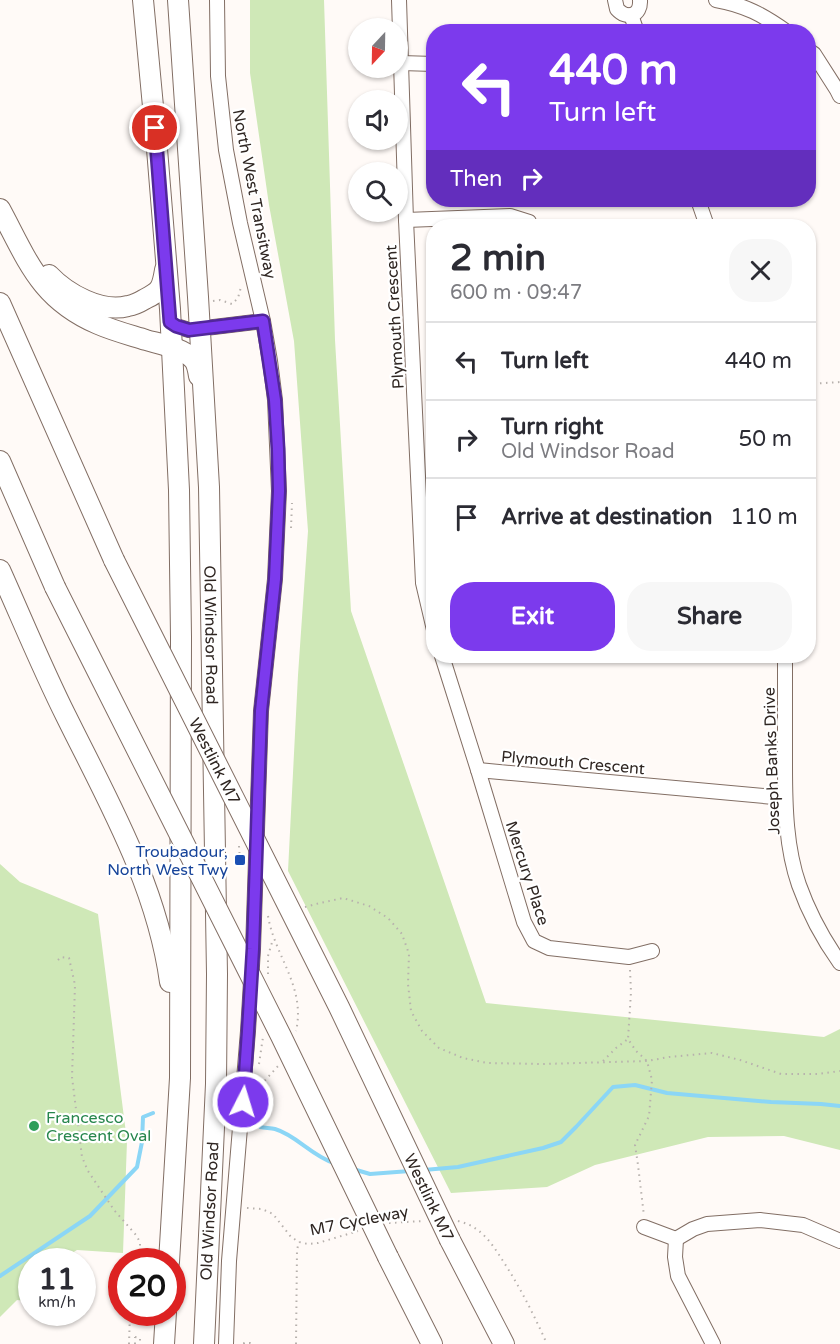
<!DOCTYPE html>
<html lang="en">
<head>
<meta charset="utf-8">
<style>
	:root { --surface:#fff; --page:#f7f7f7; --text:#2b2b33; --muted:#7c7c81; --line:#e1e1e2; --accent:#7c3aed }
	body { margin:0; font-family:"Varela Round",sans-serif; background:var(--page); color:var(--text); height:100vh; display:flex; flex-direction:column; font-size:22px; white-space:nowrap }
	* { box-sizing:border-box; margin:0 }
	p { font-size:20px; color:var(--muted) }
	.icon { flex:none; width:33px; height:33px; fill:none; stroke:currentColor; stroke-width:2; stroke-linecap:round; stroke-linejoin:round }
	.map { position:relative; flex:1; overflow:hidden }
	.side { position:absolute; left:426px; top:219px; width:390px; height:444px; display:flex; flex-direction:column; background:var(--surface); border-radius:24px; box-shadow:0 2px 4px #0004 }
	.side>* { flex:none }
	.top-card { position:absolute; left:426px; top:24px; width:390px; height:183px; border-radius:24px; box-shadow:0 2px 4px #0004; background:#7c3aed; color:#fff; overflow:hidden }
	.needle { width:39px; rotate:202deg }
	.fabs { position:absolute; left:348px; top:18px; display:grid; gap:12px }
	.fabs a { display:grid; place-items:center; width:60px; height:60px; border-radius:50%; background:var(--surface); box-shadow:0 2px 4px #0004; font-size:30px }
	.speed { position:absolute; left:18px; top:1248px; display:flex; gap:12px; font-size:30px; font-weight:700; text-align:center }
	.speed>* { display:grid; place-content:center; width:78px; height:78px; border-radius:50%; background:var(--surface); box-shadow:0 2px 4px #0004; line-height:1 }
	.speed small { font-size:15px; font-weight:400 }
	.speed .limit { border:9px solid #d22; background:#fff; color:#111 }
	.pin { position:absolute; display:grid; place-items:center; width:51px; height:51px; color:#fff; margin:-26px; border:3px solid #fff; border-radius:50%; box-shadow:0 2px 6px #0007 }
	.me { position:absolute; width:66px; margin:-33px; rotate:5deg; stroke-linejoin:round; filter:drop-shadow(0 0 4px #0008) }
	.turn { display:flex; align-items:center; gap:21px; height:126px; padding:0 24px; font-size:27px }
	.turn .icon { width:78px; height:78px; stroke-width:2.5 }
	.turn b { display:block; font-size:42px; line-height:51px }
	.then { display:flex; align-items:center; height:57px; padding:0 24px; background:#0003; gap:12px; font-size:22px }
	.round { display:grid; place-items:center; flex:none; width:63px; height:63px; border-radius:24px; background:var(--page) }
	.summary { display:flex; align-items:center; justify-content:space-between; height:102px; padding:0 24px }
	h1 { font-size:36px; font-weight:700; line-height:45px }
	.cta { display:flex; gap:12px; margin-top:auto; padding:12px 24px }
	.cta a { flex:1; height:69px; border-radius:24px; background:var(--accent); color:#fff; font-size:24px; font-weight:700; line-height:69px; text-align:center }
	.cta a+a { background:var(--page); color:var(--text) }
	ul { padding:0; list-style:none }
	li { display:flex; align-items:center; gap:18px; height:78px; padding:0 24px; border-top:2px solid var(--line) }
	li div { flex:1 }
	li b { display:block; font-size:22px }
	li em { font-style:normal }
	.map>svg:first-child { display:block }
	.green { fill:#cfe8b7 }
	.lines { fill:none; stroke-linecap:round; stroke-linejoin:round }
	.stream { stroke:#8bd6f6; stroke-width:4 }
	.minor-casing { stroke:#826e64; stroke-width:16 }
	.highway-casing { stroke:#826e64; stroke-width:22 }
	.path { stroke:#b7b1ad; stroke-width:2; stroke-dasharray:1.5 4.5; stroke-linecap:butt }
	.minor { stroke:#fff; stroke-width:14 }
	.highway { stroke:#fff; stroke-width:20 }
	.highway-bridge-casing { stroke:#826e64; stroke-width:22; stroke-linecap:butt }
	.highway-bridge { stroke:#fff; stroke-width:20 }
	.route-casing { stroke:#51269a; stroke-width:15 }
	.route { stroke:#7c3aed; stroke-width:10 }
	.transit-dot { fill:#1a4fb4; stroke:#fff; stroke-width:2 }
	.leisure-dot { fill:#2e9e5b; stroke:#fff; stroke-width:2 }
	.labels { text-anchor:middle; stroke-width:4.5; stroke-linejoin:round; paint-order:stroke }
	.street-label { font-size:16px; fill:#2f2622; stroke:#fff }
	.transit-label { font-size:16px; fill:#164399; stroke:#fff; text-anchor:end }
	.leisure-label { font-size:16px; fill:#27864d; stroke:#fff; text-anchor:start }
</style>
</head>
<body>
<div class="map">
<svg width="840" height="1344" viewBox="0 0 840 1344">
	<rect width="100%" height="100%" fill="#fffaf7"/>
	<g class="green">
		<path d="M250 0H324L335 340 351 611 486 1003 824 1037 840 1029V1150L784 1136 708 1137 595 1165 547 1187 451 1193 288 871 298 675 308 531 294 341 269 205 250 73Z"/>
		<path d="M0 864 20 882 98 914 127 1141 123 1253 77 1250 59 1261 32 1262 31 1285 27 1301 17 1300 0 1317Z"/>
	</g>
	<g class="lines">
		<g class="stream">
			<path d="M260 1127C265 1128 271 1128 275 1129 296 1135 312 1156 334 1163"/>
			<path d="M353 1169 370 1174 410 1171"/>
			<path d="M424 1170 458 1167 543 1148 561 1142 576 1127 613 1087 635 1085 667 1093 771 1102 821 1104 840 1106"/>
			<path d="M0 1276 90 1216 137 1167 142 1142 143 1117 153 1113"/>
		</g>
		<g class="minor-casing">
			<g id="minor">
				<path d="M217 0 218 76 226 150 240 223 263 321 270 361 275 400 279 491 275 579 261 711 253 949 248 1031 229 1261 226 1344"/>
				<path d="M399 0 406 220 423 583 434 630"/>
				<path d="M615 0 617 9C627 20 641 16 640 0"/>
				<path d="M716 0C745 5 763 15 787 32"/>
				<path d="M631 15 637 32"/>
				<path d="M808 50 814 54 837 90 840 96"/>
				<path d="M401 63 434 64"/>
				<path d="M698 200 707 226"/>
				<path d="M406 220 510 216 529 222 530 226"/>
				<path d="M170 322 176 326 189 330 263 321"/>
				<path d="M442 656 478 770 524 922 534 941 549 948 629 957 652 951"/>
				<path d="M785 656C785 692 785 729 785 766 785 806 786 848 799 885 809 913 823 939 840 963"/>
				<path d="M478 770 785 798"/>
				<path d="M644 1227 676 1239"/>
				<path d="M676 1239 693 1229 707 1224 760 1220 803 1225 840 1241"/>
				<path d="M676 1239 675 1257 678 1276 713 1344"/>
			</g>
		</g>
		<g class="highway-casing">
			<g id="highway">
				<path d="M143 0 157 149 170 309 179 490 181 637 180 1078 169 1262"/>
				<path id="s1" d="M178 0 198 297 209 487 217 974 216 1084 204 1344"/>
				<path d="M0 209C28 261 40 299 98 324 114 331 130 335 146 340 160 344 183 348 193 359 197 363 198 370 199 376"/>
				<path d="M49 275C67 294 101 313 128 306 134 305 140 302 145 299 151 296 157 293 160 288 163 283 164 276 165 270"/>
				<path d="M0 303 114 560"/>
				<path d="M0 461 55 587"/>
				<path d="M0 570C22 619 42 668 66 716 108 801 157 886 170 982"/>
				<path d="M450 1240 504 1344"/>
				<path d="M388 1257 432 1344"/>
				<path d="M164 1344 166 1312"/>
			</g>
		</g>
		<g class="path">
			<path d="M213 301 220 300 232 304 238 298 241 287"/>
			<path d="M808 384 840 382"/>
			<path d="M291 528 292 503"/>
			<path d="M239 846 240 860"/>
			<path d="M305 907 320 903 343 898 369 906 388 918 402 934 409 954 408 984 411 1011 422 1031 439 1048 463 1058 487 1063 543 1064 647 1061 669 1057 712 1053 740 1060 781 1074H817L840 1071"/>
			<path d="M268 916C275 957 306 987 296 1031"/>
			<path d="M58 960 61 957 69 958 75 985 72 1077 82 1157 88 1171 114 1210 136 1235 140 1242V1254L138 1262"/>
			<path d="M630 970 631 992 628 1039 636 1051 647 1061 652 1080 649 1116 635 1145 638 1165 644 1216"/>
			<path d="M268 974V956L273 939"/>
			<path d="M603 1061 616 1048 628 1039"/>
			<path d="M259 1064 263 1037"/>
			<path d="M256 1096 259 1087 279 1065"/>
			<path d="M247 1208 262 1209 273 1214 291 1237 299 1242 308 1244 318 1243 358 1231"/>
			<path d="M458 1221C466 1223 473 1226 479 1231 489 1239 496 1250 503 1261 520 1287 534 1315 547 1344"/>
			<path d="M389 1223 423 1221"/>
			<path d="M135 1337 140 1338V1344"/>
			<path d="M129 1344 130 1312"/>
			<path d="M135 1344V1337"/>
			<path d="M244 1344V1343H250V1344"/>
			<path d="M296 1344 297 1250 299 1242"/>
		</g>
		<use href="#minor" class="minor"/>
		<use href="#highway" class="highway"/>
		<g class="highway-bridge-casing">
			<g id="highway-bridge">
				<path id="s2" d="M114 560 339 1007 450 1240"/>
				<path d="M55 587 281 1036 388 1257"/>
			</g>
		</g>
		<use href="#highway-bridge" class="highway-bridge"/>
	</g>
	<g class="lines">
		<g class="route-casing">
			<path id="route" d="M155 128 170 322 176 326 189 330 263 321 275 400 278 449 279 491 275 579 261 711 253 949 248 1031 243 1102"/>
		</g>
		<use href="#route" class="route"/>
	</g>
	<rect class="transit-dot" x="234" y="854" width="12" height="12" rx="3"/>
	<circle class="leisure-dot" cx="34" cy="1126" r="6"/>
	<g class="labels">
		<g class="street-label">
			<text transform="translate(255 194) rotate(79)" y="6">North West Transitway</text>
			<text transform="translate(394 317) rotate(-93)" y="6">Plymouth Crescent</text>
			<text dy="6" stroke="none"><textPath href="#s1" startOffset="636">Old Windsor Road</textPath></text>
			<text transform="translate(771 761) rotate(-92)" y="6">Joseph Banks Drive</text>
			<text dy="6" stroke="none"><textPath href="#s2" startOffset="225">Westlink M7</textPath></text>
			<text transform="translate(573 762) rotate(5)" y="6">Plymouth Crescent</text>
			<text transform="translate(528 873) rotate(72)" y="6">Mercury Place</text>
			<text dy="6" stroke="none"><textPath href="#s2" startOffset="711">Westlink M7</textPath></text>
			<text transform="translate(209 1211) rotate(-87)" y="6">Old Windsor Road</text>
			<text transform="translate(359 1220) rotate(-11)" y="6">M7 Cycleway</text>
		</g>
		<g class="transit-label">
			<text x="228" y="857">Troubadour,<tspan x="228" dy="18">North West Twy</tspan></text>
		</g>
		<g class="leisure-label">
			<text x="46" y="1123">Francesco<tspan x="46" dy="18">Crescent Oval</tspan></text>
		</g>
	</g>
</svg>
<div class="fabs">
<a><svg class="needle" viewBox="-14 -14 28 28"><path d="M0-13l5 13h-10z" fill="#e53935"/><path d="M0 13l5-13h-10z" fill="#7c7c81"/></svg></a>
<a><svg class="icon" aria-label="sound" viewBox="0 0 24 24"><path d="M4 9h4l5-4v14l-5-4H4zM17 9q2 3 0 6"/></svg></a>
<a><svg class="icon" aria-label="search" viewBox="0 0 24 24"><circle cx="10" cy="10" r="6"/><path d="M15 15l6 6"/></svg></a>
</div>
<div class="speed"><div>11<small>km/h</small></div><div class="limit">20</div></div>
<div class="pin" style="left:155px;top:128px;background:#d93025"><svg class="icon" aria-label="arrive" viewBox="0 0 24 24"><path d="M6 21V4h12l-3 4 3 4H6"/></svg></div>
<svg class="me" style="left:243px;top:1102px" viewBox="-20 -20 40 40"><circle r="17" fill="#7c3aed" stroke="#fff" stroke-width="3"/><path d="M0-11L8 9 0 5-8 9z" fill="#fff"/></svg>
<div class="top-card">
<div class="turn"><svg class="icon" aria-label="left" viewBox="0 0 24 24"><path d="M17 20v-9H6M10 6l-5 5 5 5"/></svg><div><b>440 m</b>Turn left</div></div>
<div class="then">Then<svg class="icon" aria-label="right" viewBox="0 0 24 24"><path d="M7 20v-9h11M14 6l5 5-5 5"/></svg></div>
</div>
<section class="side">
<div class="summary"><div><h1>2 min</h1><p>600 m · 09:47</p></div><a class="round"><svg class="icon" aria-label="close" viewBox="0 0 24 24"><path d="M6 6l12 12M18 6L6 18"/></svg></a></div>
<ul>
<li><svg class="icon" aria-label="left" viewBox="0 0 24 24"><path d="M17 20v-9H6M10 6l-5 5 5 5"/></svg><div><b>Turn left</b></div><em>440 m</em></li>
<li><svg class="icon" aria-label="right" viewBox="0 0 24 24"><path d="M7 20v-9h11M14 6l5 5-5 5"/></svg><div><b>Turn right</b><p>Old Windsor Road</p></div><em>50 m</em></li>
<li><svg class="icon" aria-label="arrive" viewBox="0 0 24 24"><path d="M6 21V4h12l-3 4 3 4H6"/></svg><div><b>Arrive at destination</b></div><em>110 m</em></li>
</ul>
<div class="cta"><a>Exit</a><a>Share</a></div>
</section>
</div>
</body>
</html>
